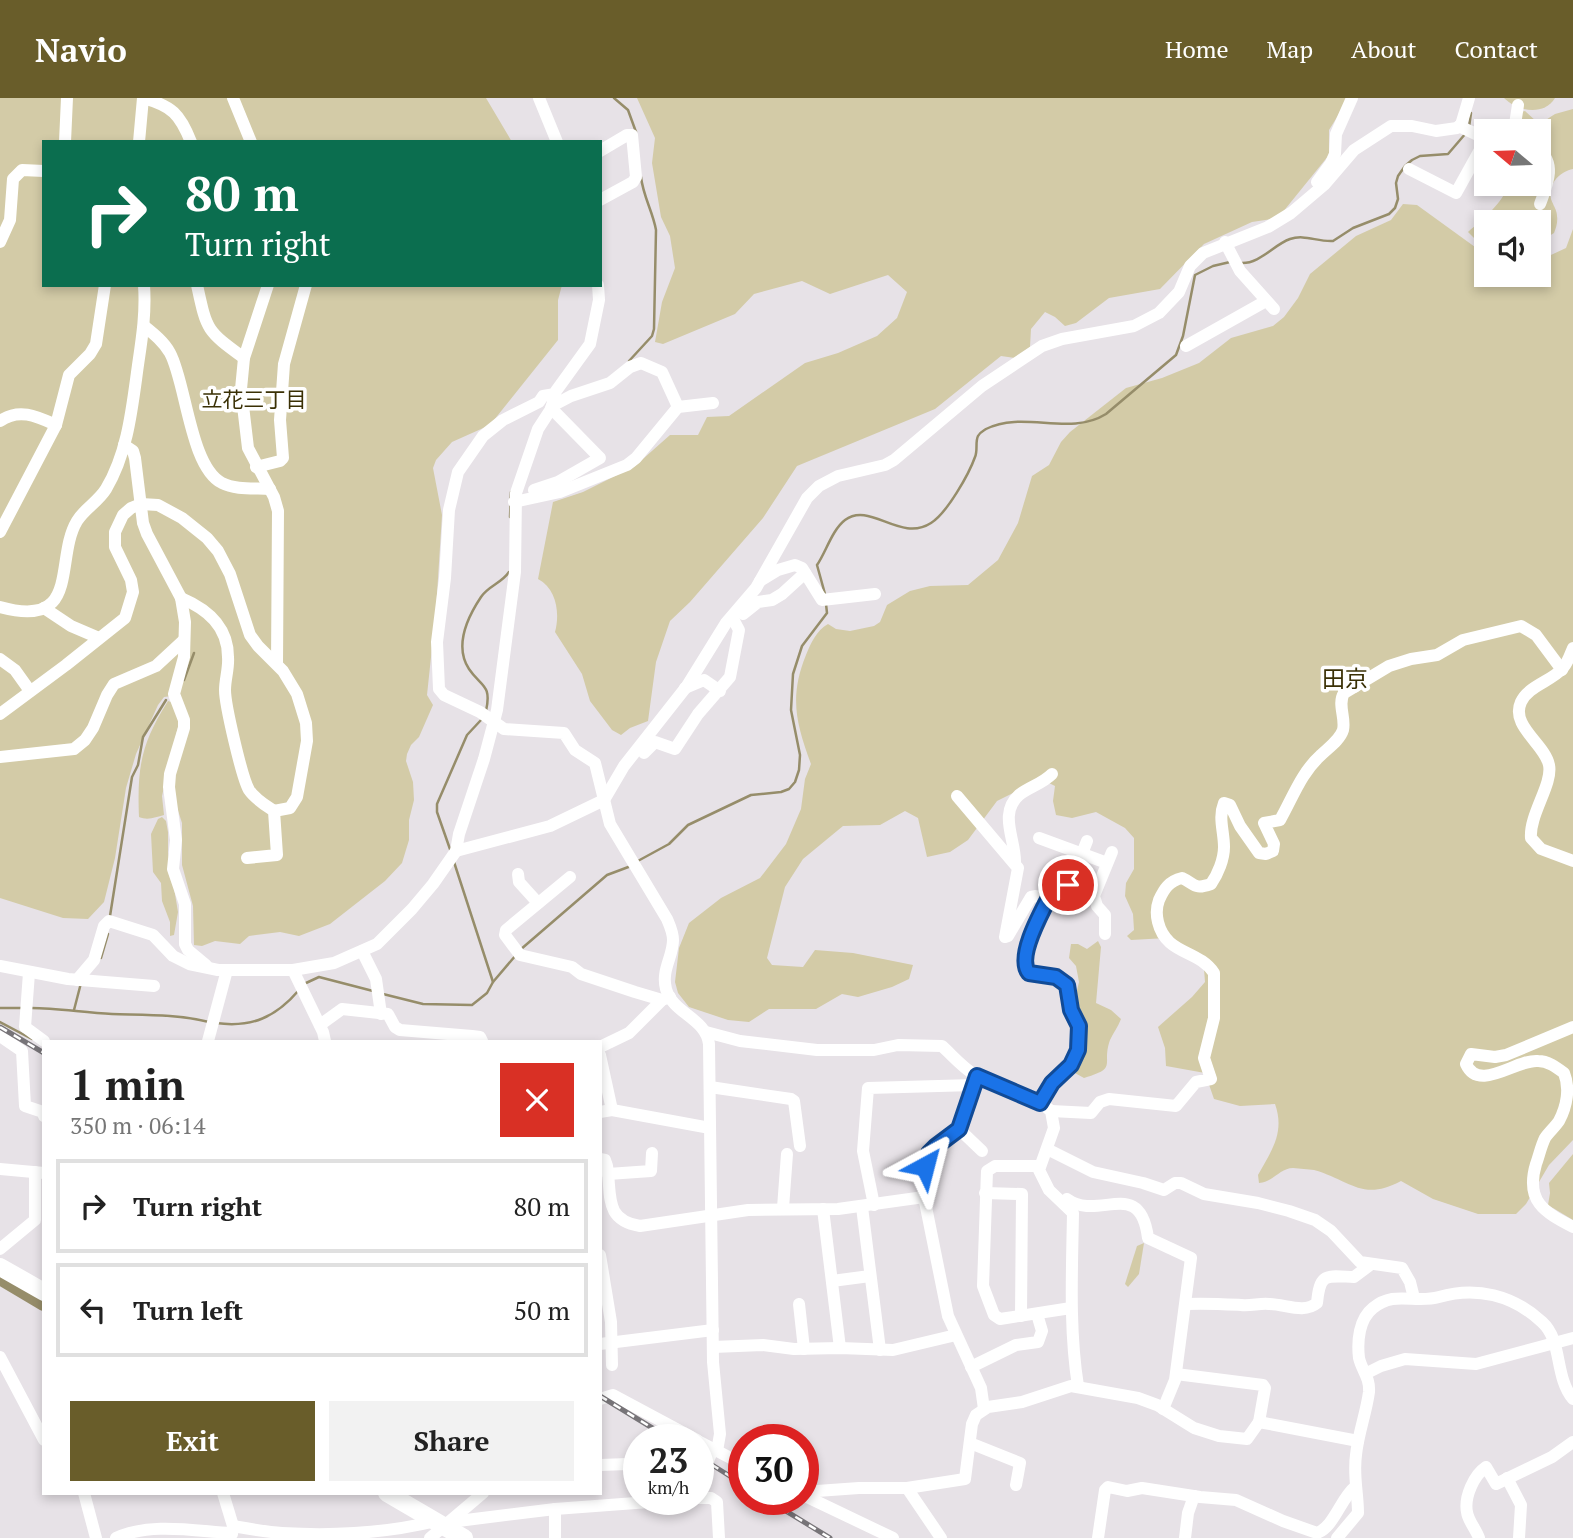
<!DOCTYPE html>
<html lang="en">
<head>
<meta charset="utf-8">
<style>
	:root { --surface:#fff; --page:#f2f2f2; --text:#222; --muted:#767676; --line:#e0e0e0; --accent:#695d2a }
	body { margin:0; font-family:"PT Serif","Noto Sans JP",serif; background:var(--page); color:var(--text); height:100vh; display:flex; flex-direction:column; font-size:26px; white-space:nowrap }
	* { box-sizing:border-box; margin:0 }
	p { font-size:23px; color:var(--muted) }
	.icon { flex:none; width:38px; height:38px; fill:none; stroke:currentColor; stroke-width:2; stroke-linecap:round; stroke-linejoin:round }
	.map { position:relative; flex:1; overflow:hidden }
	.panel { position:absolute; left:42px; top:942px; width:560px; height:455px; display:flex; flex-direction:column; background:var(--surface); border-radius:0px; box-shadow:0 4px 10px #0003 }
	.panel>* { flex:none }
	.top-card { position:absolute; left:42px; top:42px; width:560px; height:147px; border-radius:0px; box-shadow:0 4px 10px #0003; background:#0b6e4f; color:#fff; overflow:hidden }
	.needle { width:46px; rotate:289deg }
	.buttons { position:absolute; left:1474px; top:21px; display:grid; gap:14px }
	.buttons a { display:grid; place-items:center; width:77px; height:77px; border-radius:0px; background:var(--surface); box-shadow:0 4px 10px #0003; font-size:35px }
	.speed { position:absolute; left:623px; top:1326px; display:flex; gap:14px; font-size:35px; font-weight:700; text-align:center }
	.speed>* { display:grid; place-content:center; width:91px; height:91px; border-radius:50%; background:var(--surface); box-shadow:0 4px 10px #0003; line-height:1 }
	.speed small { font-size:18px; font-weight:400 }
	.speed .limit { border:10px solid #d22; background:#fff; color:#111 }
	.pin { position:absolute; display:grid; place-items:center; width:60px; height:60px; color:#fff; margin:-30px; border:4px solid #fff; border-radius:50%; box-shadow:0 2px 7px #0007 }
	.me { position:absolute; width:77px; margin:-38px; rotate:38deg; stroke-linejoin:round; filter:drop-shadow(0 0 5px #0008) }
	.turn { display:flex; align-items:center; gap:24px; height:147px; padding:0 28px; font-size:32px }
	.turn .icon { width:91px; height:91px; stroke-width:2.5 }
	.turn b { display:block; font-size:49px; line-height:60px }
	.round { display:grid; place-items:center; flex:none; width:74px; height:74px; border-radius:0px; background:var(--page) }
	.head { display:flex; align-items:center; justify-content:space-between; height:119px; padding:0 28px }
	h1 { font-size:42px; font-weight:700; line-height:52px }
	.cta { display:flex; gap:14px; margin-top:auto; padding:14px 28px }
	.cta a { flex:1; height:80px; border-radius:0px; background:var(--accent); color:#fff; font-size:28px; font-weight:700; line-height:80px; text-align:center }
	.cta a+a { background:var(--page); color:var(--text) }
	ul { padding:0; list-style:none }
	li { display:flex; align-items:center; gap:21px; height:94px; margin:0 14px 10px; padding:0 14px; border:4px solid var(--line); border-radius:0px }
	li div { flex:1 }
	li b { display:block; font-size:26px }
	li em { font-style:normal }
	header { display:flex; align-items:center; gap:42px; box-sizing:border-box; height:98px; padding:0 35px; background:var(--accent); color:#fff }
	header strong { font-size:33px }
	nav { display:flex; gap:38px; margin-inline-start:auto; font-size:24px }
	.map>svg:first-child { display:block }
	.green { fill:#d3cba7 }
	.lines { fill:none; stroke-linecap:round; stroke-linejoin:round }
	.stream { stroke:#968d6a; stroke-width:2.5 }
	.river { stroke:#968d6a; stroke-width:16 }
	.minor { stroke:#fff; stroke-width:12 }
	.highway { stroke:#fff; stroke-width:18 }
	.rail-casing { stroke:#777478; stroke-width:5 }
	.rail { stroke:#fff; stroke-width:2.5; stroke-dasharray:8; stroke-linecap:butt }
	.route-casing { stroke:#114b97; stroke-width:18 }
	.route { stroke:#1a73e8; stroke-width:12 }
	.labels { text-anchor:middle; stroke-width:7; stroke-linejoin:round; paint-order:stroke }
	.neighbourhood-label { font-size:21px; fill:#3a3005; stroke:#fff }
	.quarter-label { font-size:23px; fill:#3a3005; stroke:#fff }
</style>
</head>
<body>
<header>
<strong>Navio</strong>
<nav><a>Home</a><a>Map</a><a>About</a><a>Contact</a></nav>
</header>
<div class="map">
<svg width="1573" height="1440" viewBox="0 0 1573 1440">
	<rect width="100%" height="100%" fill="#e7e2e7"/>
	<g class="green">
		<path d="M0 0H486L512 44H44V187H562L558 202V242L490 327 452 344 436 362 433 370 442 417 436 512 427 597 433 607 419 639 411 647 407 656 406 663 413 684 414 702 409 722V742L402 765 385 783 330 826 299 838 280 834 249 838 240 846 215 843 202 848 194 847 193 808 182 767V725L172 694 180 626 172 598 164 599 158 607 136 656 126 690 115 760 104 804 88 821 63 820 0 800Z"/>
		<path d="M637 0H1349L1329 32V57L1278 120 1252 124 1204 146 1160 191 1109 200 1076 225 1065 228 1055 219 1045 214 1031 231 1030 249 1015 260 1001 258 935 311 797 368 763 420 690 504 670 523 656 564 648 623 630 630 621 637 612 632 590 603 582 576 555 534C560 516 557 491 538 481L553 404 583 394 635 368 670 337H698L707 319 729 318 805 265 838 255 877 238 897 220 907 194 888 177 830 196 802 183 754 196 735 216 663 246 655 244 662 204 675 170 670 138 661 119 652 65 655 40Z"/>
		<path d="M1504 0H1555C1544 18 1518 14 1504 0Z"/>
		<path d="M1573 11V71C1559 74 1548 86 1551 101 1553 107 1557 112 1557 118 1558 124 1556 130 1554 135L1538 145V124H1486V152L1468 134C1484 120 1502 106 1509 86H1538V33H1515L1521 14 1525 13 1537 24 1541 25 1555 16Z"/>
		<path d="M1403 106 1417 107 1475 149 1485 160 1486 177H1538V163L1566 150 1573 131V1042L1549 1067 1526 1106 1516 1116H1478L1433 1101 1401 1083C1362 1104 1350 1082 1314 1072 1308 1071 1300 1071 1293 1070 1280 1070 1272 1085 1259 1085L1258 1077C1272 1052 1285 1034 1275 1006L1240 1008 1214 1001 1205 975 1166 968 1165 950 1158 929 1192 899 1205 884 1204 871 1167 840 1131 842 1127 838 1134 832 1133 816 1125 798 1126 785 1134 771V740L1125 730 1096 714 1072 720 1056 717 1053 703 1055 688 1041 681 997 703 968 742 950 754 927 759 918 720 905 713 880 727 843 728 803 761 785 789 767 860 772 867 803 869 815 852 853 855 913 867 909 881 892 889 858 899 842 896 816 911H769L749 924 728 922 689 909 678 895 675 884 679 850 689 825 721 800 760 780 786 746 801 711 805 681 811 666C796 625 789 599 806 557 811 545 816 533 828 526L836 531 850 533 874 528 880 524 887 507 910 493 930 488 968 487 998 462 1018 425 1032 378 1049 367 1061 344 1070 334 1126 290 1162 280 1199 265 1231 240 1273 228 1284 219 1298 200 1310 176 1356 138 1391 122Z"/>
		<path d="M168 603 171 604 180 620 162 698 164 717C156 719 148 723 139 719 137 669 141 646 168 603Z"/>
		<path d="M162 719 166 723 168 734V754L178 814 174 837 170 838V824L162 803 161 785 153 774 151 736 158 721Z"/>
		<path d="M1098 843 1101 849 1096 905 1111 912 1121 921C1118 929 1113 935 1110 942 1101 967 1119 970 1084 980L1075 975 1084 953V931L1075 901 1079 884 1076 868 1069 860 1071 846H1078L1087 851Z"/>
		<path d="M1573 1056V1122L1548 1107 1550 1095 1549 1085Z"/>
		<path d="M1144 1145 1139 1176 1128 1189 1125 1186 1137 1148Z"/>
	</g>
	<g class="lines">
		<g class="stream">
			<path d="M614 0 628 12 636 34"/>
			<path d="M1469 29 1471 15"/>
			<path d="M1241 165C1260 166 1273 147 1290 141 1305 136 1317 144 1333 143L1353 130 1389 116 1395 110 1398 101 1396 85 1398 78 1405 68 1412 62 1420 58 1448 56 1466 35"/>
			<path d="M629 263 652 238 654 231 656 132C653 114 643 98 641 79"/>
			<path d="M510 419 511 394"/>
			<path d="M825 496 817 467C826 454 832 432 845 422 870 403 900 445 931 425 947 415 969 376 975 359 978 352 975 344 978 338 980 334 983 333 986 331 1024 312 1069 339 1106 316L1176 257 1183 238 1195 177 1213 168 1230 164"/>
			<path d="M184 582 194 555"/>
			<path d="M486 613C492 586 481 589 469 571 454 548 467 520 481 499 488 488 502 485 509 474"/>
			<path d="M451 754 437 714V706L467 637 481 622"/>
			<path d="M454 764 493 884"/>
			<path d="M636 764 669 746 688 727 751 697 781 694 789 691 795 684 799 672 800 657 791 612 793 576 802 548 827 515 826 506"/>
			<path d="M110 818 132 679 138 667 143 639 166 602"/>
			<path d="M520 852 607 777 631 768"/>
			<path d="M101 860 108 836"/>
			<path d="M306 885 319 879 373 893"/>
			<path d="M383 896 423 906 472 907 487 895 493 884 516 857"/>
			<path d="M0 910H21"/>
			<path d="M31 910C58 910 85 915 112 916 146 917 177 916 209 924"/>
			<path d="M74 912 81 885"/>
			<path d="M0 924 32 941"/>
			<path d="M216 925C252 930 276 919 299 892"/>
		</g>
		<path class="river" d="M0 1179 44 1205"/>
		<g class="minor">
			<path d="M143 0C172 8 180 16 191 44"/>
			<path d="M233 0 251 44"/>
			<path d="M539 0 557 44"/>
			<path d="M1514 33 1518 7"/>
			<path d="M65 44 67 0"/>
			<path d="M139 44 143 0"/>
			<path d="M1538 51C1557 66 1547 87 1540 106"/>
			<path d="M600 53 627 37H632L636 79 633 84 600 102"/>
			<path d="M1409 71 1456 95 1486 41 1459 28"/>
			<path d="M1317 84 1331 65 1335 56 1336 36 1352 0"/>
			<path d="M0 144 10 122 13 81 22 72 44 73"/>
			<path d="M1225 144 1240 173 1274 211"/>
			<path d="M197 187C207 233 206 232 244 260"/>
			<path d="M268 187 244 260 241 291 248 350 274 399 278 413 277 566"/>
			<path d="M144 228C154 236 164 244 170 255 186 284 190 369 222 385 235 392 255 390 270 391"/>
			<path d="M1186 248 1266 203"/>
			<path d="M555 296 543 298 539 304 503 322 483 338 458 374 449 412 445 480 437 544 439 591 444 597 480 614 504 631 564 635 575 652 595 665 610 726 667 821C670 828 673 834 673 842 673 859 661 872 666 891 673 916 706 920 709 946L713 1264 720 1336 717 1353"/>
			<path d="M552 308 571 298 610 285 630 269 641 265 662 274 678 309"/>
			<path d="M0 323C19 310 36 318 56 327"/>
			<path d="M124 347 133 353 135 360 143 425 147 436 181 500 185 524 184 559 174 596 184 622V630L170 676 169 689 176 742 173 771 185 806V846L188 852 206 867"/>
			<path d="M256 369 280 363 283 360 280 322 284 266 306 187"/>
			<path d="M534 392 558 384 600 360 551 310"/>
			<path d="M514 404 560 394 627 367 636 360 678 309 713 305"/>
			<path d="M0 434 56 327 69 277 90 256 96 246 105 187"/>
			<path d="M760 483 778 472 795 467 802 470 822 502 875 496"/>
			<path d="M181 500C207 511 228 528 228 559 229 570 225 581 225 592 225 607 242 680 249 692 255 701 265 707 274 713L277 757 247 760"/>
			<path d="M0 509C82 532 54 461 77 423 84 411 98 404 106 391 128 354 132 310 138 267 142 240 146 215 144 187"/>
			<path d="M44 510 71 528 99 540"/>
			<path d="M743 516 758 504 772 502 782 496 805 475"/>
			<path d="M1573 550C1570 557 1568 564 1563 570 1552 583 1528 588 1521 604 1510 628 1545 646 1549 667 1553 686 1529 717 1531 740L1541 751 1573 763"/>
			<path d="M0 561 15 572 30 593"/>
			<path d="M685 590 704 582 720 593"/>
			<path d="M0 616 66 567 125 520 133 494 131 482 115 449V434L123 417 131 410 141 406 158 407 182 420 207 440 218 453 230 476 250 537 258 548 283 573 297 596 306 625 307 643 297 699 290 710 274 713"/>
			<path d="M644 655 655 644 675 651 698 616 730 579 739 532 732 519"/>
			<path d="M0 659 74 651 85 642 93 630 107 597 114 586 156 568 183 543"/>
			<path d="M957 698 1018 770 1005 839 1008 838 1031 799 1036 798 1048 803"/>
			<path d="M1039 740 1107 765"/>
			<path d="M456 753 550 728 604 702 624 668 687 588 726 525 756 490 807 400 819 388 838 378 885 367 894 362 982 288 1042 248 1062 241 1134 228 1159 215 1179 194 1190 168 1203 155 1268 129 1291 115 1324 87 1354 52 1391 28H1412L1436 33 1457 30 1461 27 1469 0"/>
			<path d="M1015 765C1016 742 998 716 1019 697 1029 689 1042 686 1052 676"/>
			<path d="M518 776 519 784 538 805"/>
			<path d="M570 779 506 832 505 837 520 857 572 869 581 876 635 894 662 902 670 899"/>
			<path d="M1105 836V817L1097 808 1094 798 1112 754"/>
			<path d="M362 853 376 881 381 916"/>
			<path d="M0 868 68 881 154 888"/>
			<path d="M293 872 323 934 325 943"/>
			<path d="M29 875 25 929 44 943"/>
			<path d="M77 882 94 862 104 828 109 823 153 837 173 858 189 866 218 872H293L334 865 377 846 412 811 433 786 456 753 459 736 484 661 497 612 515 474 516 395 538 331 551 311 556 293 590 246 599 202 598 187"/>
			<path d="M320 927 342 911 388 916 395 929 400 932 472 938 480 939 482 943"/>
			<path d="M1573 929 1506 957 1495 959 1471 956 1466 966C1479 995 1516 961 1538 963 1548 963 1556 969 1564 975 1570 990 1567 1008 1559 1023 1555 1029 1549 1034 1545 1040 1541 1048 1539 1058 1536 1066 1525 1103 1544 1114 1573 1129"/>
			<path d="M706 934 740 943 817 952H874L898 947 942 948C953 958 962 969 975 977 999 990 1031 995 1051 1013L1054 1030 1039 1072 1049 1092 1073 1115C1072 1173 1069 1231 1078 1288"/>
			<path d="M0 938 22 953 25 1008 43 1014 44 1018"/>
			<path d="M208 943 227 872"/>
			<path d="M600 949 629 935 662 902"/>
			<path d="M600 957 612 1012"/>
			<path d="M977 978 959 1031 929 1055 923 1077 924 1099 948 1218 981 1290 984 1311"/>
			<path d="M710 989 791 1001 794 1003 800 1048"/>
			<path d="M1040 1005 1052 985 1071 967 1078 952 1079 928 1071 912 1067 887 1056 879 1027 874C1018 851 1044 811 1054 790L1060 785 1068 787 1071 783 1087 743"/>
			<path d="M1051 1013 1091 1015 1100 1004 1109 1001 1176 1008 1196 984 1211 981 1204 960 1214 920V875C1198 851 1166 857 1158 824 1156 816 1156 810 1159 802 1164 791 1169 783 1182 780 1195 786 1194 792 1211 786 1218 776 1224 761 1224 749 1224 733 1218 720 1224 705L1230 707 1240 728 1259 755 1266 756 1273 753 1274 746 1264 725 1280 722C1293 699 1301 675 1321 657 1328 650 1340 642 1343 632 1346 620 1337 606 1344 595L1389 568 1411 561 1437 557 1463 542 1521 528 1536 537 1562 572"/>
			<path d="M600 1014 612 1012 710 1030"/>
			<path d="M959 1031 982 1053"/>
			<path d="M1047 1051 1093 1074 1143 1085 1164 1092 1175 1085H1181L1204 1096 1258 1105 1289 1113 1315 1122 1331 1133 1360 1164 1402 1170 1410 1184 1414 1200"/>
			<path d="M600 1061 605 1062 607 1068C612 1096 603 1122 640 1128L748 1112 838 1111 924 1099"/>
			<path d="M1039 1068H995L987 1073 983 1188 994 1217 1000 1221 1071 1210"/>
			<path d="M0 1071 44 1075"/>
			<path d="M608 1076 651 1073 652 1055"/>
			<path d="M985 1095 1022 1096 1021 1218"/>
			<path d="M1067 1101C1099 1124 1140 1078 1148 1140L1191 1160 1175 1282 1163 1311"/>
			<path d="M874 1107 863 1053 868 990 974 987"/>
			<path d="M862 1109 880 1252"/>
			<path d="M783 1110 787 1056"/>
			<path d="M823 1111 840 1250"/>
			<path d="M0 1151 35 1122V1074"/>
			<path d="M600 1157 611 1224 612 1267"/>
			<path d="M832 1183 870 1178"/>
			<path d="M799 1206 804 1251"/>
			<path d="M1186 1206C1205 1205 1222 1206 1241 1207 1251 1208 1260 1205 1269 1206 1285 1206 1304 1216 1317 1205 1320 1174 1326 1178 1354 1179L1370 1167"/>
			<path d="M600 1246 713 1232"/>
			<path d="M713 1249 763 1247 794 1251 840 1250 893 1252 956 1237"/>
			<path d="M0 1259 44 1342"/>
			<path d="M971 1269 1016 1247 1038 1244 1042 1233 1037 1216"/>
			<path d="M1367 1275 1381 1268 1405 1261 1476 1266 1573 1240"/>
			<path d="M1176 1276 1263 1287 1265 1290 1259 1324 1358 1343"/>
			<path d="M600 1301 613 1297 697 1342"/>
			<path d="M698 1343 744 1367"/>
			<path d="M970 1345 1020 1365 1016 1387"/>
			<path d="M600 1367 628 1366 639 1369"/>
			<path d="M1507 1380 1521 1407 1519 1440"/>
			<path d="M698 1387 713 1351"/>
			<path d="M907 1390 941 1440"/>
			<path d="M803 1394 859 1390H907L965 1381 972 1326 976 1317 988 1309 1022 1304 1071 1288 1138 1300 1157 1307 1194 1330 1219 1338 1247 1341 1259 1324"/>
			<path d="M84 1395 96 1440"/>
			<path d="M223 1395 233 1428 232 1436"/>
			<path d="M803 1397 893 1440"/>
			<path d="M698 1400H711L717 1404 719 1440"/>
			<path d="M555 1411V1440"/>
			<path d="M233 1428C250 1431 266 1434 282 1435 333 1438 387 1435 436 1423"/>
			<path d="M444 1428 458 1423 555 1411 676 1402"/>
			<path d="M116 1440C150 1424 195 1433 231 1435"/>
			<path d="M430 1440 483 1395"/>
			<path d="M1098 1440 1105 1392 1108 1389 1127 1393 1142 1390 1200 1399 1236 1402 1283 1423 1317 1435C1334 1429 1341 1400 1355 1389"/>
			<path d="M1185 1440 1188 1415 1194 1398"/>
			<path d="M1337 1440 1358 1415C1358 1395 1353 1377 1356 1357 1358 1336 1366 1316 1369 1294 1370 1279 1362 1273 1359 1260 1357 1243 1359 1221 1373 1210 1395 1192 1414 1206 1439 1199 1476 1188 1513 1197 1542 1224 1563 1243 1554 1278 1573 1301"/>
			<path d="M1479 1440C1476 1431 1468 1423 1467 1414 1464 1399 1474 1377 1486 1369L1496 1386 1552 1359 1573 1344"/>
		</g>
		<g class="highway">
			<path d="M0 1169 44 1194"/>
			<path d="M387 1395 464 1440"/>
		</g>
		<g class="rail-casing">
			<g id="rail">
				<path d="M0 929 44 955"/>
				<path d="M600 1298 672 1342"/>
				<path d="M698 1358 744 1387"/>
				<path d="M768 1402 830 1440"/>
			</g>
		</g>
		<use href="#rail" class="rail"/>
	</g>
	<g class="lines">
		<g class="route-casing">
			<path id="route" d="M925 1068 929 1055 935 1049 959 1031 977 978 1040 1005 1052 985 1071 967 1078 952 1079 928 1071 912 1067 887 1056 879 1029 875C1015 858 1045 808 1054 790L1060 785 1068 787"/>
		</g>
		<use href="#route" class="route"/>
	</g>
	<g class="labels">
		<g class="neighbourhood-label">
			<text x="254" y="309">立花三丁目</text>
		</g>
		<g class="quarter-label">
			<text x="1345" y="589">田京</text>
		</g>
	</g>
</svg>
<div class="buttons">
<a><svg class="needle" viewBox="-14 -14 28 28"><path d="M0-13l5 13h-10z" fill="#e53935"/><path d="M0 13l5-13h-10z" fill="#767676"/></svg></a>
<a><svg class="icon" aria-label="sound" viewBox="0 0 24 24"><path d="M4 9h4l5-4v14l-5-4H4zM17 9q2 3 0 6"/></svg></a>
</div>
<div class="speed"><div>23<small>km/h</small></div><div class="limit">30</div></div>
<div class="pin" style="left:1068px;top:787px;background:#d93025"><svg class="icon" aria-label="arrive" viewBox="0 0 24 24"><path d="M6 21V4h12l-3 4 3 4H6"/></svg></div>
<svg class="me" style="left:925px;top:1068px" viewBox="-20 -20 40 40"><path d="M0-17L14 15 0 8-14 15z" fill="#1a73e8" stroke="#fff" stroke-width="4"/></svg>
<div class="top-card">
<div class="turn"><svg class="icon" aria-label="right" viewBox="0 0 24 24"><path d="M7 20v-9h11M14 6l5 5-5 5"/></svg><div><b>80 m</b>Turn right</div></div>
</div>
<section class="panel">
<div class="head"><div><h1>1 min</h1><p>350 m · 06:14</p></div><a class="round" style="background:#d93025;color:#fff"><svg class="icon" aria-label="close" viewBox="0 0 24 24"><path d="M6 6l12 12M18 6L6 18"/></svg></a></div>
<ul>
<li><svg class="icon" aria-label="right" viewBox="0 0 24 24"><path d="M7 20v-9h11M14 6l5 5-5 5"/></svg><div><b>Turn right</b></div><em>80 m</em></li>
<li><svg class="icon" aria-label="left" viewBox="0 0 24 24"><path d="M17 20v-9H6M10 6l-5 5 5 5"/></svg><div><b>Turn left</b></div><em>50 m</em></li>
</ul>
<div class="cta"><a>Exit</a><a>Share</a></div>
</section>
</div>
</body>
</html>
